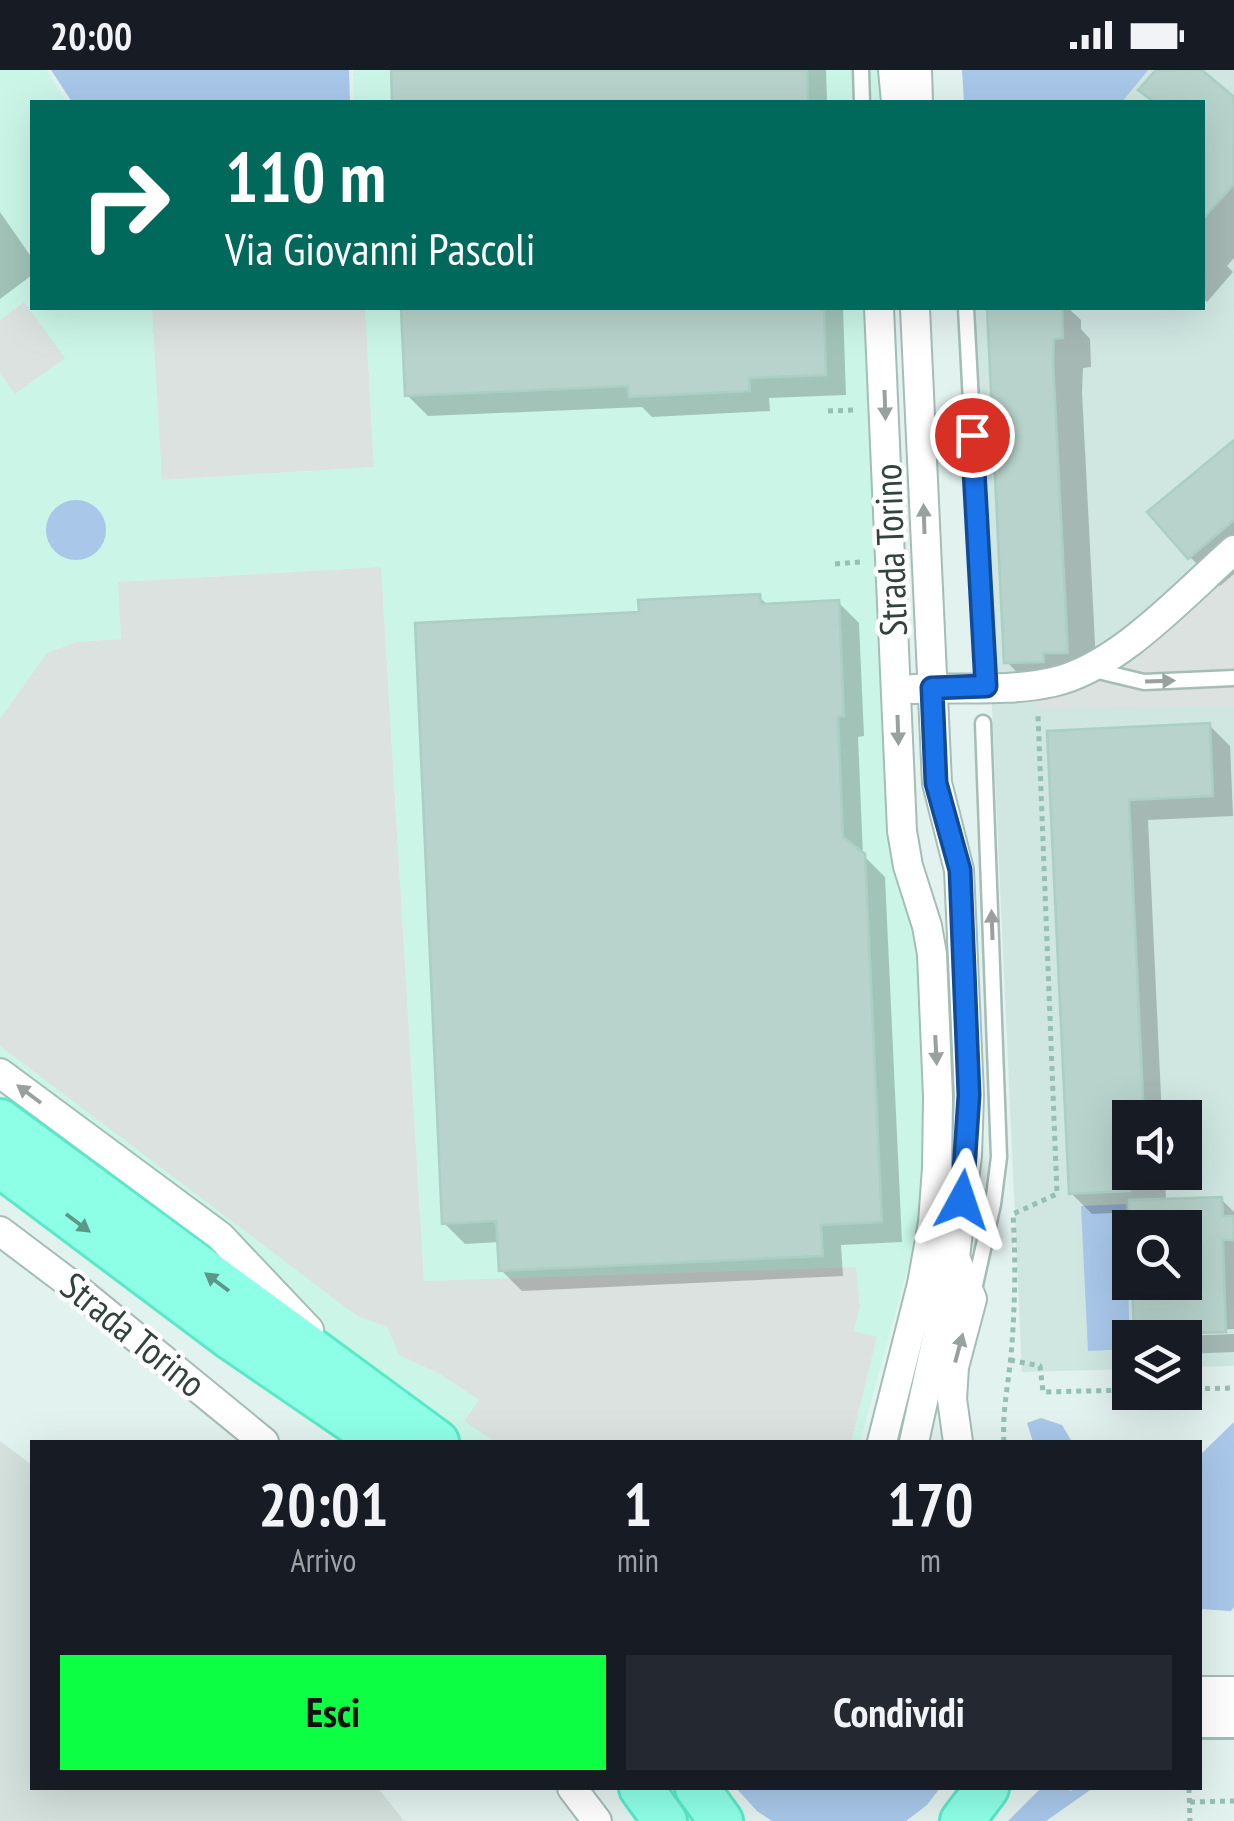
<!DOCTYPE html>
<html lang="it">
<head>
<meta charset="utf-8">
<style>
	:root { --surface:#171b24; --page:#242831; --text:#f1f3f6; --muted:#9ea1a6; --accent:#0cff42 }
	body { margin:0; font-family:"PT Sans Narrow",sans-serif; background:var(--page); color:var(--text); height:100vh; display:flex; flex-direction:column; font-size:38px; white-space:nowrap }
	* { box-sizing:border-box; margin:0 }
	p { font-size:32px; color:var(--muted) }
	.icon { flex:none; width:55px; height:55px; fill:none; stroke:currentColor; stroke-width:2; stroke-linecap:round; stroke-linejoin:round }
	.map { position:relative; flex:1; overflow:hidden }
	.sheet { position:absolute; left:30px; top:1370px; width:1172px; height:350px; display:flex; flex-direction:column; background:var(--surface); border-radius:0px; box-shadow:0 10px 40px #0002 }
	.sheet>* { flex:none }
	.guide { position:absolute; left:30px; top:30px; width:1175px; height:210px; border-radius:0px; box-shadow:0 10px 40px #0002; background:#00695c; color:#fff; overflow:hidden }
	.tools { position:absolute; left:1112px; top:1030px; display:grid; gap:20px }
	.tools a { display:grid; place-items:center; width:90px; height:90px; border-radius:0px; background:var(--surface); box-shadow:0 10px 40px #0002; font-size:50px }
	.pin { position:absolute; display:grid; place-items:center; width:85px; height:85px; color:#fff; margin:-42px; border:5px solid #fff; border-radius:50%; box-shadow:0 2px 10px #0007 }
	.me { position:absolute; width:110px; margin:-55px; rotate:5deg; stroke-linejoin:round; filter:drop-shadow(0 0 8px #0008) }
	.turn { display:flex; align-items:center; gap:35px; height:210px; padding:0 30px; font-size:45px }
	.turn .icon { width:130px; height:130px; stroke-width:2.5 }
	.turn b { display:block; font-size:70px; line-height:85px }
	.eta { display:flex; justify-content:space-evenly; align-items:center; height:170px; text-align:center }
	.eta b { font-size:60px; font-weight:800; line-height:70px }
	.cta { display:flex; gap:20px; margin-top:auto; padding:20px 30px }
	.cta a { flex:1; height:115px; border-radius:0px; background:var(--accent); color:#111; font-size:40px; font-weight:800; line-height:115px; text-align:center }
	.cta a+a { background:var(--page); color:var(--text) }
	.status { display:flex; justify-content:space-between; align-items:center; height:70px; padding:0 50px; background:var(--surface); direction:ltr }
	.status svg { height:28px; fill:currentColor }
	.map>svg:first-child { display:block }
	.residential { fill:#cfe6e1; fill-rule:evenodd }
	.commercial { fill:#cbf6e7 }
	.industrial { fill:#d4e1dc }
	.green { fill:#a8c7e9 }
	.parking { fill:#dbe2e0 }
	.shadow { fill:#0003 }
	.building { fill:#b7d3cb; stroke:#aacfc3; stroke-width:2.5 }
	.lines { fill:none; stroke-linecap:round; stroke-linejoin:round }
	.service-casing { stroke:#a4bdb7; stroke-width:19 }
	.minor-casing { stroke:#a4bdb7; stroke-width:32 }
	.tertiary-casing { stroke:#a4bdb7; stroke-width:38 }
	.primary-casing { stroke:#59e9c8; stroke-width:48 }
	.path { stroke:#95c0b4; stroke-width:5; stroke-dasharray:5 5; stroke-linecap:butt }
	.service { stroke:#fff; stroke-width:14 }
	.minor { stroke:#fff; stroke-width:28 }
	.tertiary { stroke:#fff; stroke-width:32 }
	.primary { stroke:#8effe7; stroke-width:42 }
	.oneway { fill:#98a19e }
	.oneway2 { fill:#5b988a }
	.route-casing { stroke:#114b97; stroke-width:25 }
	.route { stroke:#1a73e8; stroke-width:18 }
	.labels { text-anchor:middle; stroke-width:9; stroke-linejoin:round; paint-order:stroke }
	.street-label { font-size:38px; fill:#32433e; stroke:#fff }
</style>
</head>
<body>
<div class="status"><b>20:00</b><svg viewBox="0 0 49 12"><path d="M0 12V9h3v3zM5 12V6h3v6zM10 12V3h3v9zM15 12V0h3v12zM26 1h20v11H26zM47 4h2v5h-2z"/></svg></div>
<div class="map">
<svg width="1234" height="1751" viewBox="0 0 1234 1751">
	<rect width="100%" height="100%" fill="#e2f2ee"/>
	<path class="residential" d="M963 0H1234V1296L1185 1297V1268H1130V1299L1022 1302 974 238H1202V32H965ZM1130 1048H1185V1102H1130ZM1130 1158H1185V1212H1130Z"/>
	<g class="commercial">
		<path d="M0 0H46L67 32H32V238H152L163 410 374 397 365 238H889L930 1116 860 1372H851L877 1268 854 1261 860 1236 856 1197 424 1212 381 497 119 512 121 569 76 572 47 583 0 649V303L16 323 24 232 0 250Z"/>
		<path d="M353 0H878L879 32H354Z"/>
		<path d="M0 976 357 1245 387 1257 399 1285 440 1304 480 1330 464 1351 495 1372H463L457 1369 0 1011Z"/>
	</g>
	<path class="industrial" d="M0 1371 32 1395V1718H378L404 1751H0Z"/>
	<g class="green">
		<path d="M51 0H349L350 32H72Z"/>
		<path d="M962 0H1148L1122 32H964Z"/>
		<circle cx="76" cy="460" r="30"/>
		<path d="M1126 1134 1130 1279 1088 1281 1081 1136Z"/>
		<path d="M1041 1348 1062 1355 1072 1372H1033L1027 1353Z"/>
		<path d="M1234 1352V1537L1231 1541 1200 1539V1385Z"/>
		<path d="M736 1718H940L927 1735 906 1751H772L757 1741Z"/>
		<path d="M1041 1718H1068L1070 1721 1076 1718H1093L1046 1751H1008Z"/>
	</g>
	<g class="parking">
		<path d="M24 232 65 288 15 324 0 303V250Z"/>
		<path d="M152 238H365L374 397 162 410Z"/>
		<path d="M1234 480V636L1037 639 1039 614 1057 611Z"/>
		<path d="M381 497 424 1211 856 1197 860 1236 854 1261 877 1267 851 1372H495L464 1351 479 1330 440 1304 399 1285 387 1257 357 1246 0 976V649L47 583 76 572 121 569 118 512Z"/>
	</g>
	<g class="shadow">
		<path d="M393 0H826L827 32H395Z"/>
		<path d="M1159 0H1198L1234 30V188L1227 196 1233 202 1207 232 1202 228V32H1154L1141 20Z"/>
		<path d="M0 142 32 188V205L0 229Z"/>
		<path d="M404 238H843L846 325 769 328 770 341 652 347 642 337 428 346 407 325Z"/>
		<path d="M989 238H1068L1081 250V259L1090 269 1091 297 1083 298 1082 322 1097 612H1071L1072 621 1036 622 1007 592Z"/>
		<path d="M1234 373V504L1220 516 1190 487Z"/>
		<path d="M759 527 769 536 838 532 859 553 864 666 858 667 863 785 885 807 902 1172 841 1175 843 1206 522 1221 501 1200 500 1172 465 1174 444 1153 642 544Z"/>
		<path d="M1209 655 1230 676 1233 746 1148 750 1162 1048H1130V1102H1165L1166 1131 1221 1129 1234 1142V1259L1153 1262V1267L1234 1264V1282L1185 1284V1268H1139L1136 1264 1185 1212V1158L1132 1142 1092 1144 1071 1123 1050 663Z"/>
	</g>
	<g class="building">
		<path d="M391 0H807L808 32H392Z"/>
		<path d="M1156 0H1202L1234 27V114L1202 150V32H1154L1138 20Z"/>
		<path d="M401 238H824L826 305 749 308 750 321 629 327 628 316 405 326Z"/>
		<path d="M987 238H1062L1063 268 1054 269 1053 291 1068 583H1043L1044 592 1004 593Z"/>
		<path d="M1234 370V450L1188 489 1147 442Z"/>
		<path d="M760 524 761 534 839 530 844 646 838 647 843 767 865 784 882 1152 821 1155 823 1186 499 1201 496 1151 442 1154 415 553 639 542 638 530Z"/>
		<path d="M1210 653 1213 726 1129 730 1144 1048H1130V1121L1069 1124 1047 661Z"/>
		<path d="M1222 1127 1223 1146H1234V1170H1223L1226 1262 1134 1265 1132 1212H1185V1158H1130L1129 1130Z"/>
	</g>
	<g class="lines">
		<g class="service-casing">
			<g id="service">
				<path d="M861 0 862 32"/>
				<path d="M966 238 986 616"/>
				<path d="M1094 600 1144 612 1234 608"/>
				<path d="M973 1224 993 1134 999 1087 983 653"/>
			</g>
		</g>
		<g class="minor-casing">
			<g id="minor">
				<path d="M893 0 896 32"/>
				<path d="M917 0 918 32"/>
				<path d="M879 238 902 761 908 796 927 856 932 884 938 1027 937 1098 933 1153 922 1214 882 1372"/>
				<path d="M913 619C959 617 1009 622 1053 612 1119 597 1184 524 1234 480"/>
				<path d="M0 1003 220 1166 309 1260"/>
				<path d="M0 1161 77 1219 264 1372"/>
				<path d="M955 1187 972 1229 954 1297 952 1329 958 1372"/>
				<path d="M914 1372 955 1187 967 1085 969 1025 959 800 937 713 915 238"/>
				<path d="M1200 1621H1234"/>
				<path d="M572 1718 597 1751"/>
			</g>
		</g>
		<g class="tertiary-casing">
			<path id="tertiary" d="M1200 1651H1234"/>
		</g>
		<g class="primary-casing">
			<g id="primary">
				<path d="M0 1051 437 1372"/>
				<path d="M0 1095 231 1268 383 1372"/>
				<path d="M641 1718 665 1751"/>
				<path d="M697 1718 721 1751"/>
				<path d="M962 1751 987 1718"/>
			</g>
		</g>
		<g class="path">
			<path d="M828 341 856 340"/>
			<path d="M835 494 860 492"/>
			<path d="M1010 1290 1040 1296 1043 1322 1130 1320"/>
			<path d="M1185 1319 1234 1318"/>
			<path d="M1004 1372C1002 1343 1008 1316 1011 1286 1015 1238 1016 1192 1013 1144L1057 1124 1038 645"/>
			<path d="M1189 1718 1190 1751"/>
			<path d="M1190 1732 1234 1731"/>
		</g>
		<use href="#service" class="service"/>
		<use href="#minor" class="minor"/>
		<use href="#tertiary" class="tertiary"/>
		<use href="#primary" class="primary"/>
	</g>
	<defs><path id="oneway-solid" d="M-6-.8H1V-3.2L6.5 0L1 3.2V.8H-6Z" transform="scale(2.5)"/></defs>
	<g class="oneway">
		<use href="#oneway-solid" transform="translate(885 335) rotate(88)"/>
		<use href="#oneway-solid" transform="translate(924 449) rotate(-92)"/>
		<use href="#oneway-solid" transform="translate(1160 611) rotate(-2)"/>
		<use href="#oneway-solid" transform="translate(898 660) rotate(88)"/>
		<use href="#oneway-solid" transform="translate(992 855) rotate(-92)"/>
		<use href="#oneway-solid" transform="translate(936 980) rotate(87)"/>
		<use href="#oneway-solid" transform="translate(29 1024) rotate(-143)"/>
		<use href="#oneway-solid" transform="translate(959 1278) rotate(-75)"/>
	</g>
	<g class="oneway2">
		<use href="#oneway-solid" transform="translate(78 1153) rotate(37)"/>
		<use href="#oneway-solid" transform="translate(217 1212) rotate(-143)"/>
	</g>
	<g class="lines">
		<g class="route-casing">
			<path id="route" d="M962 1130 969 1025 960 800 936 713 932 618 986 616 972 365"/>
		</g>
		<use href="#route" class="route"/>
	</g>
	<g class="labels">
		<g class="street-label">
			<text transform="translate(891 480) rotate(-92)" y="13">Strada Torino</text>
			<text transform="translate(133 1265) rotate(39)" y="13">Strada Torino</text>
		</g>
	</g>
</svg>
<div class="tools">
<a><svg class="icon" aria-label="sound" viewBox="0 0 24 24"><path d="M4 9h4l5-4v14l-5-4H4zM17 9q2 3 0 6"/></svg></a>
<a><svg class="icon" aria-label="search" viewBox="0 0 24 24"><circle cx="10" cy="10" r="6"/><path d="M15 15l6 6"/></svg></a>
<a><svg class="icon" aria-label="layers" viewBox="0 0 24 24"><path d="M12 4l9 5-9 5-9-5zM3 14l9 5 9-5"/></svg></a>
</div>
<div class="pin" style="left:972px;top:365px;background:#d93025"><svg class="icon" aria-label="arrive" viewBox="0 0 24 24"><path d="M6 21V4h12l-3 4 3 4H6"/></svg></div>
<svg class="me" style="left:962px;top:1130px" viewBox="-20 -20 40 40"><path d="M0-17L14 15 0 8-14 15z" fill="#1a73e8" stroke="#fff" stroke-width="4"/></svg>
<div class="guide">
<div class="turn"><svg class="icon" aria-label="right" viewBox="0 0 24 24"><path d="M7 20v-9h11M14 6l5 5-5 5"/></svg><div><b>110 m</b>Via Giovanni Pascoli</div></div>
</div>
<section class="sheet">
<div class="eta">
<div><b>20:01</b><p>Arrivo</p></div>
<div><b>1</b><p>min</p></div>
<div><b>170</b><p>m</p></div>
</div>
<div class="cta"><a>Esci</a><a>Condividi</a></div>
</section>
</div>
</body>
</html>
